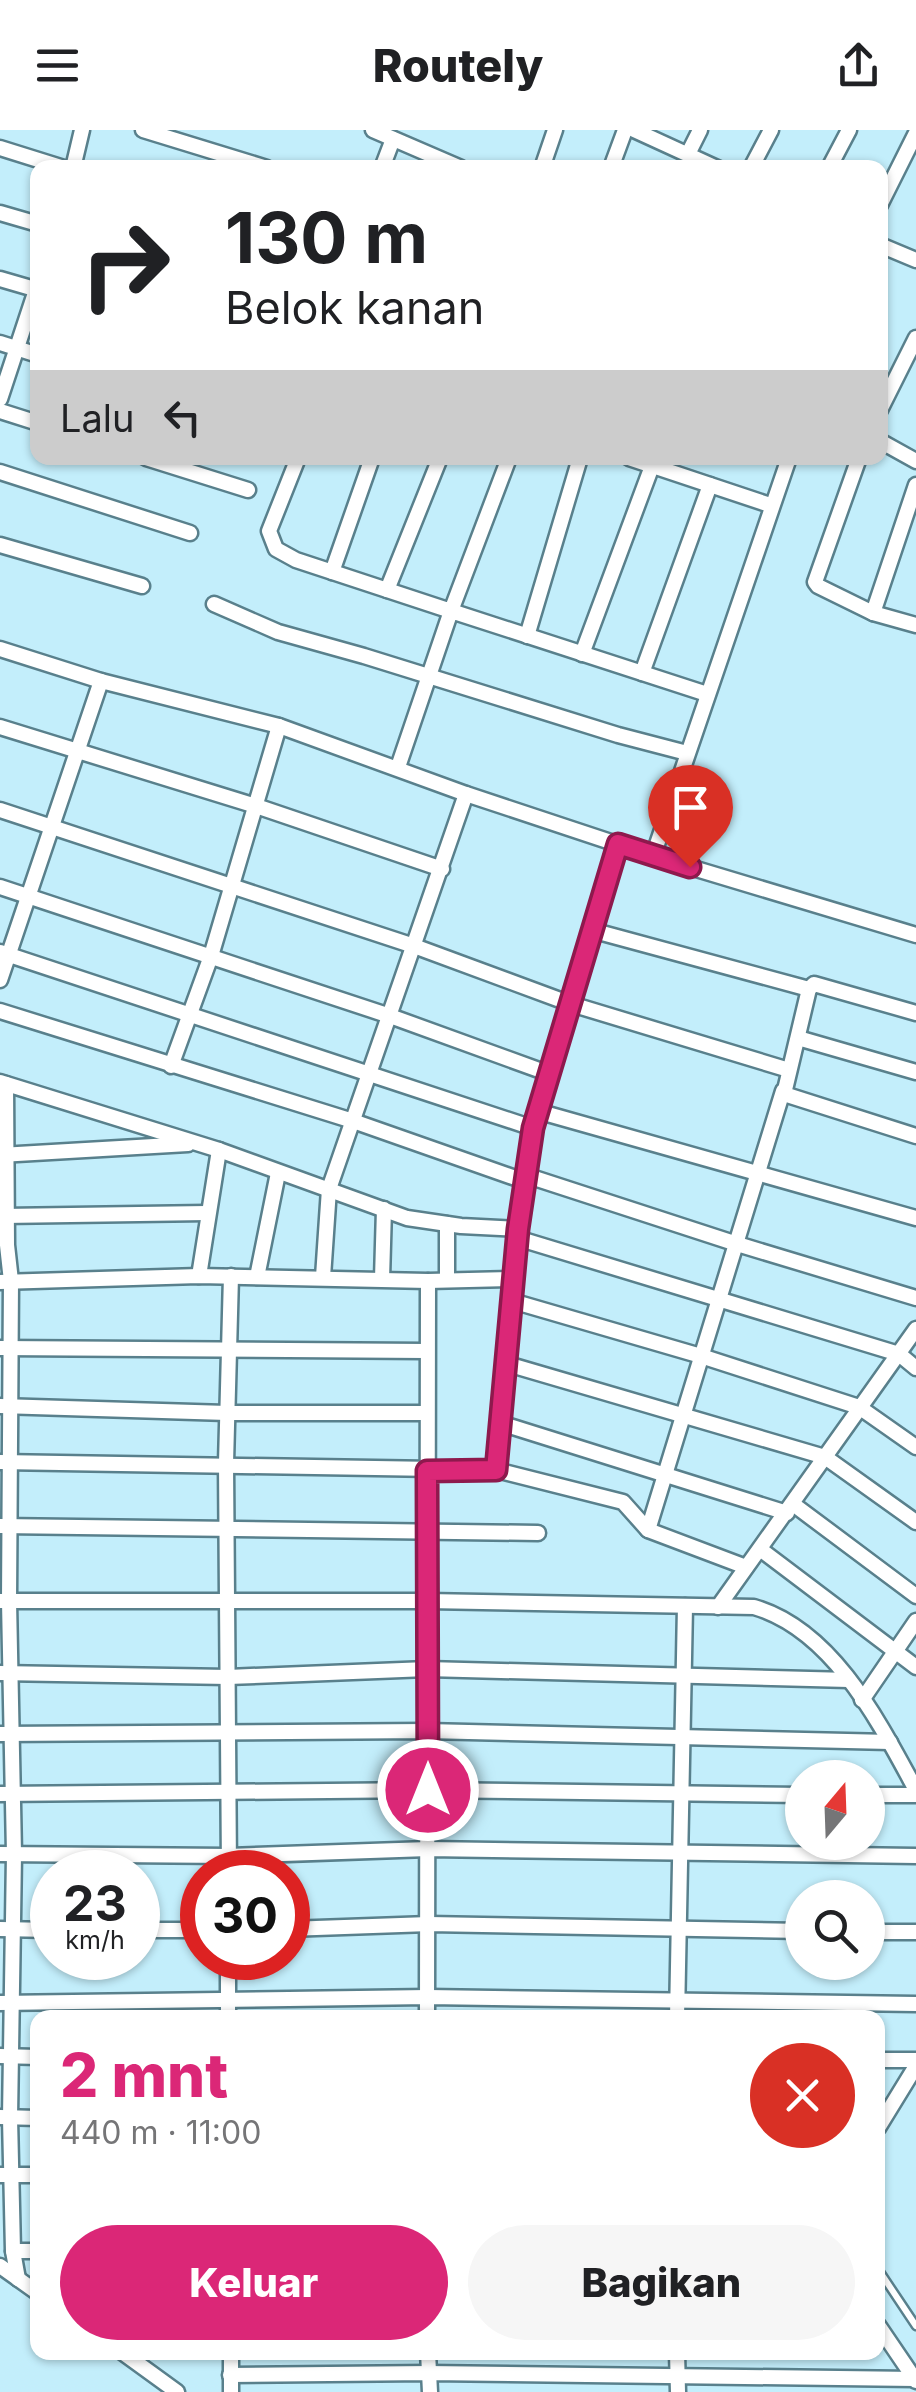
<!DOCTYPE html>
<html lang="id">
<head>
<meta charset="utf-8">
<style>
	:root { --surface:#fff; --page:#f6f6f6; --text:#202124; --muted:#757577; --accent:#db2777 }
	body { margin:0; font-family:Inter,sans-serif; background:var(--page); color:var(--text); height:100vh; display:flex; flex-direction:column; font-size:38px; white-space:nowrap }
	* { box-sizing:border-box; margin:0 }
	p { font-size:32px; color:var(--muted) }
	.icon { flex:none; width:55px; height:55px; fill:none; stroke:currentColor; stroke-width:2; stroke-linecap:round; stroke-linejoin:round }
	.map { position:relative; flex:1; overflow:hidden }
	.side { position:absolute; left:30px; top:1880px; width:855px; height:350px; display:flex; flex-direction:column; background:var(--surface); border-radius:20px; box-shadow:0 2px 8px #0004 }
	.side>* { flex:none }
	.hud { position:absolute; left:30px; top:30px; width:858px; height:305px; border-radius:20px; box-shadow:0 2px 8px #0004; background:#fff; color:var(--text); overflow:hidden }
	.needle { width:65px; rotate:19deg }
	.buttons { position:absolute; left:785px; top:1630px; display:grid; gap:20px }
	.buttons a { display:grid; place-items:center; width:100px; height:100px; border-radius:50%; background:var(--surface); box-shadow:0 2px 8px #0004; font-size:50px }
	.speed { position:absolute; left:30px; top:1720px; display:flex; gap:20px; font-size:50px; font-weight:700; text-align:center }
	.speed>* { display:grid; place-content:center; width:130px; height:130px; border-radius:50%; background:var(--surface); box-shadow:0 2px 8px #0004; line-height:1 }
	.speed small { font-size:25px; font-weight:400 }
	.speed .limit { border:15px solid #d22; background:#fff; color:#111 }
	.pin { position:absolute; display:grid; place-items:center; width:85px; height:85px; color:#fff; margin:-102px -42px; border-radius:50% 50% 50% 0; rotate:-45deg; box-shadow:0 0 10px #0007 }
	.pin .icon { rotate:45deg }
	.me { position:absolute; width:110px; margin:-55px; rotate:0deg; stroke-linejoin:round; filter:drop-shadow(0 0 8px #0008) }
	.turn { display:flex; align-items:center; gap:35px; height:210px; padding:0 30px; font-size:45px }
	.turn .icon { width:130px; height:130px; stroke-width:2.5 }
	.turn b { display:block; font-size:70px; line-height:85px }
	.then { display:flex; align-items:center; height:95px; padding:0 30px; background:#0003; gap:20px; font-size:38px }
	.round { display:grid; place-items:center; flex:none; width:105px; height:105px; border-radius:52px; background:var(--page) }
	.overview { display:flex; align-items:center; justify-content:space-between; height:170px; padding:0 30px }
	h1 { font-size:60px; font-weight:800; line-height:75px; color:var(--accent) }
	.primary-button { display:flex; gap:20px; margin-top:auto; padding:20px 30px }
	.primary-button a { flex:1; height:115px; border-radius:60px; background:var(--accent); color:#fff; font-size:40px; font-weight:800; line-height:115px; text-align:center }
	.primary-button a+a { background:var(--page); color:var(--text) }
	header { display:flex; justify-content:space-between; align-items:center; height:130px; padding:0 30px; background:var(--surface); font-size:45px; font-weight:800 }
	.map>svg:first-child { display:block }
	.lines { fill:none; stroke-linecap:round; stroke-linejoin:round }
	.lane-casing { stroke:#59808c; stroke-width:11 }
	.street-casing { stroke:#59808c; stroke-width:19 }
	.lane { stroke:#fff; stroke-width:6 }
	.street { stroke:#fff; stroke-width:14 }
	.route-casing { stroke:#8e194d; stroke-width:25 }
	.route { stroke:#db2777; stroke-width:18 }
</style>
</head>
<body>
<header><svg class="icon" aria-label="menu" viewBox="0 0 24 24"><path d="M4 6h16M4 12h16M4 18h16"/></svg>Routely<svg class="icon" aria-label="share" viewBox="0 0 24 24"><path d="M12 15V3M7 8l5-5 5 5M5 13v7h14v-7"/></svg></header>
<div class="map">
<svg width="916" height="2262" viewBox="0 0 916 2262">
	<rect width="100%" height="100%" fill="#c3eefb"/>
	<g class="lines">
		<g class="lane-casing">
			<path id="lane" d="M878 2139 916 2196"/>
		</g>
		<g class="street-casing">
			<g id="street">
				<path d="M143 0 267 38"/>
				<path d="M373 0 461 38"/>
				<path d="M634 0 717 38"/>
				<path d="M0 18 64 38"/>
				<path d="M688 24 700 0"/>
				<path d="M73 38 82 0"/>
				<path d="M382 38 393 9"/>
				<path d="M542 38 555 0"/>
				<path d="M611 38 625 0"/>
				<path d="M751 38 771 0"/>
				<path d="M829 38 849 0"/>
				<path d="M880 75 916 3"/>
				<path d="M0 83 38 94"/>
				<path d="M880 115 916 130"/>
				<path d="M0 149 38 160"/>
				<path d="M0 213 38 225"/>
				<path d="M0 269 38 154"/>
				<path d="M880 280 916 208"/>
				<path d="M0 281 38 293"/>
				<path d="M880 311 916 331"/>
				<path d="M146 328 248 360"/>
				<path d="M298 328 269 401 276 419 296 430 451 481 509 328"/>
				<path d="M629 328 770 375"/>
				<path d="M859 328 815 452 818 456 873 483 916 495"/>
				<path d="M0 342 190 403"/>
				<path d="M0 415 142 456"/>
				<path d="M332 442 372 328"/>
				<path d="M387 460 440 328"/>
				<path d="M214 474 278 502 364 526 618 605 687 623"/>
				<path d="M873 483 916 355"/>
				<path d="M527 506 580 328"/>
				<path d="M0 519 101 551 279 596 466 664 653 726 916 805"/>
				<path d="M582 524 655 328"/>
				<path d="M642 543 710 355"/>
				<path d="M0 597 256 676 442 739"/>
				<path d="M398 637 451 481 707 564"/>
				<path d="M0 680 414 816 571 874 789 940"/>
				<path d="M653 726 789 328"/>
				<path d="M0 757 390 886 550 944"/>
				<path d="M591 800 809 859 814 854 916 883"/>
				<path d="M0 822 533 998"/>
				<path d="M0 850 101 551"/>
				<path d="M809 859 784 964 916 1006"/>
				<path d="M0 881 353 991 524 1051"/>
				<path d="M798 908 916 942"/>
				<path d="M171 936 211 826 279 596"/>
				<path d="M0 952 219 1020 407 1088 461 1096 518 1099"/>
				<path d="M6 954 7 1115 11 1151 9 1471 14 1724 10 1988 13 2121 18 2149"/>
				<path d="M537 981 916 1088"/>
				<path d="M0 1025 188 1014"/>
				<path d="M525 1045 734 1113 916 1168"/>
				<path d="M3 1086 207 1083"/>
				<path d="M517 1108 899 1224 916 1238"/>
				<path d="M199 1146 219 1020"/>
				<path d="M257 1147 278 1043"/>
				<path d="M323 1147 329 1059 466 664"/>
				<path d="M382 1149 384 1079"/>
				<path d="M447 1150V1094"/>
				<path d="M0 1152 199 1146 428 1151 513 1149"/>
				<path d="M512 1171 701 1226 859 1277 916 1317"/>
				<path d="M0 1218 426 1221"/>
				<path d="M504 1233 825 1327 916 1392"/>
				<path d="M0 1276 227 1283H426"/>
				<path d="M500 1293 787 1383"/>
				<path d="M0 1332 496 1340 623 1372 648 1400 746 1437"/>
				<path d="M496 1340 516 1117 533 998 618 714"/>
				<path d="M793 1374 916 1466"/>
				<path d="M0 1396 538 1403"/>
				<path d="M648 1400 783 961"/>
				<path d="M760 1419 916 1537"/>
				<path d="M1 1471H427L754 1477C833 1500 879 1592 916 1660"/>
				<path d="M718 1477 916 1199"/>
				<path d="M0 1543 228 1547 427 1539 849 1550"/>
				<path d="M862 1570 916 1491"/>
				<path d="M1 1604 427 1601 890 1612"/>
				<path d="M0 1664 428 1660 802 1665"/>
				<path d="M868 1665H916"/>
				<path d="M0 1724 229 1726 428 1719 916 1726"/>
				<path d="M229 1742 226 1333 231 1146"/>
				<path d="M0 1799 52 1800"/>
				<path d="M288 1799 429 1794 802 1801"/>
				<path d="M138 1800H202"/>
				<path d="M868 1802H916"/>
				<path d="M0 1873 428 1867 916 1874"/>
				<path d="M228 1888V1828"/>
				<path d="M427 1888 428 1151"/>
				<path d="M677 1888 685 1476"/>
				<path d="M0 1926 38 1927"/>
				<path d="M878 1930H916"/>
				<path d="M0 1987 38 1988"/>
				<path d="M878 1998 916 1936"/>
				<path d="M0 2045H38"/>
				<path d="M13 2121H38"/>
				<path d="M0 2136 38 2163"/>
				<path d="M878 2195 916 2251"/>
				<path d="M122 2222 177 2262"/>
				<path d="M231 2222V2262"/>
				<path d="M428 2222 430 2262"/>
				<path d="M677 2222 678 2262"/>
				<path d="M230 2245 429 2243 915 2249"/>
			</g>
		</g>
		<use href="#lane" class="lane"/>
		<use href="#street" class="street"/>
	</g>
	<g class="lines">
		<g class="route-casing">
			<path id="route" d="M428 1660 427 1341 496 1340 518 1099 533 998 618 714 690 737"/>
		</g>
		<use href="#route" class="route"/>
	</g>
</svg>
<div class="buttons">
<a><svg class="needle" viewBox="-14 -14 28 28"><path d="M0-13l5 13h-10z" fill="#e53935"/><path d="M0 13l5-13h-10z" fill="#757577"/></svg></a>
<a><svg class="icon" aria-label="search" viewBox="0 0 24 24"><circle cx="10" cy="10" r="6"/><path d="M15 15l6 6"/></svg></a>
</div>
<div class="speed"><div>23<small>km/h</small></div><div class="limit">30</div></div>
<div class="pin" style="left:690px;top:737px;background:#d93025"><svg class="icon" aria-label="arrive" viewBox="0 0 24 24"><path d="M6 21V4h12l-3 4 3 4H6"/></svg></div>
<svg class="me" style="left:428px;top:1660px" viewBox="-20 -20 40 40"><circle r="17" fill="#db2777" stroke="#fff" stroke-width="3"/><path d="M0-11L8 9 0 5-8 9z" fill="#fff"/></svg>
<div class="hud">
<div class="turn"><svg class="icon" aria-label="right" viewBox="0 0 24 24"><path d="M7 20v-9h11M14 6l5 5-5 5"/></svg><div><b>130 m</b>Belok kanan</div></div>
<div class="then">Lalu<svg class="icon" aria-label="left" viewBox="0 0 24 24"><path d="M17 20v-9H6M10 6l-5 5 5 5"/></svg></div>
</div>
<section class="side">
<div class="overview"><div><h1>2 mnt</h1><p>440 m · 11:00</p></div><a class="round" style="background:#d93025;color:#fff"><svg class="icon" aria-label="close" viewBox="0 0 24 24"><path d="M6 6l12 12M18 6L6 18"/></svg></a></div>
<div class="primary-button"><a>Keluar</a><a>Bagikan</a></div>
</section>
</div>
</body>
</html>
